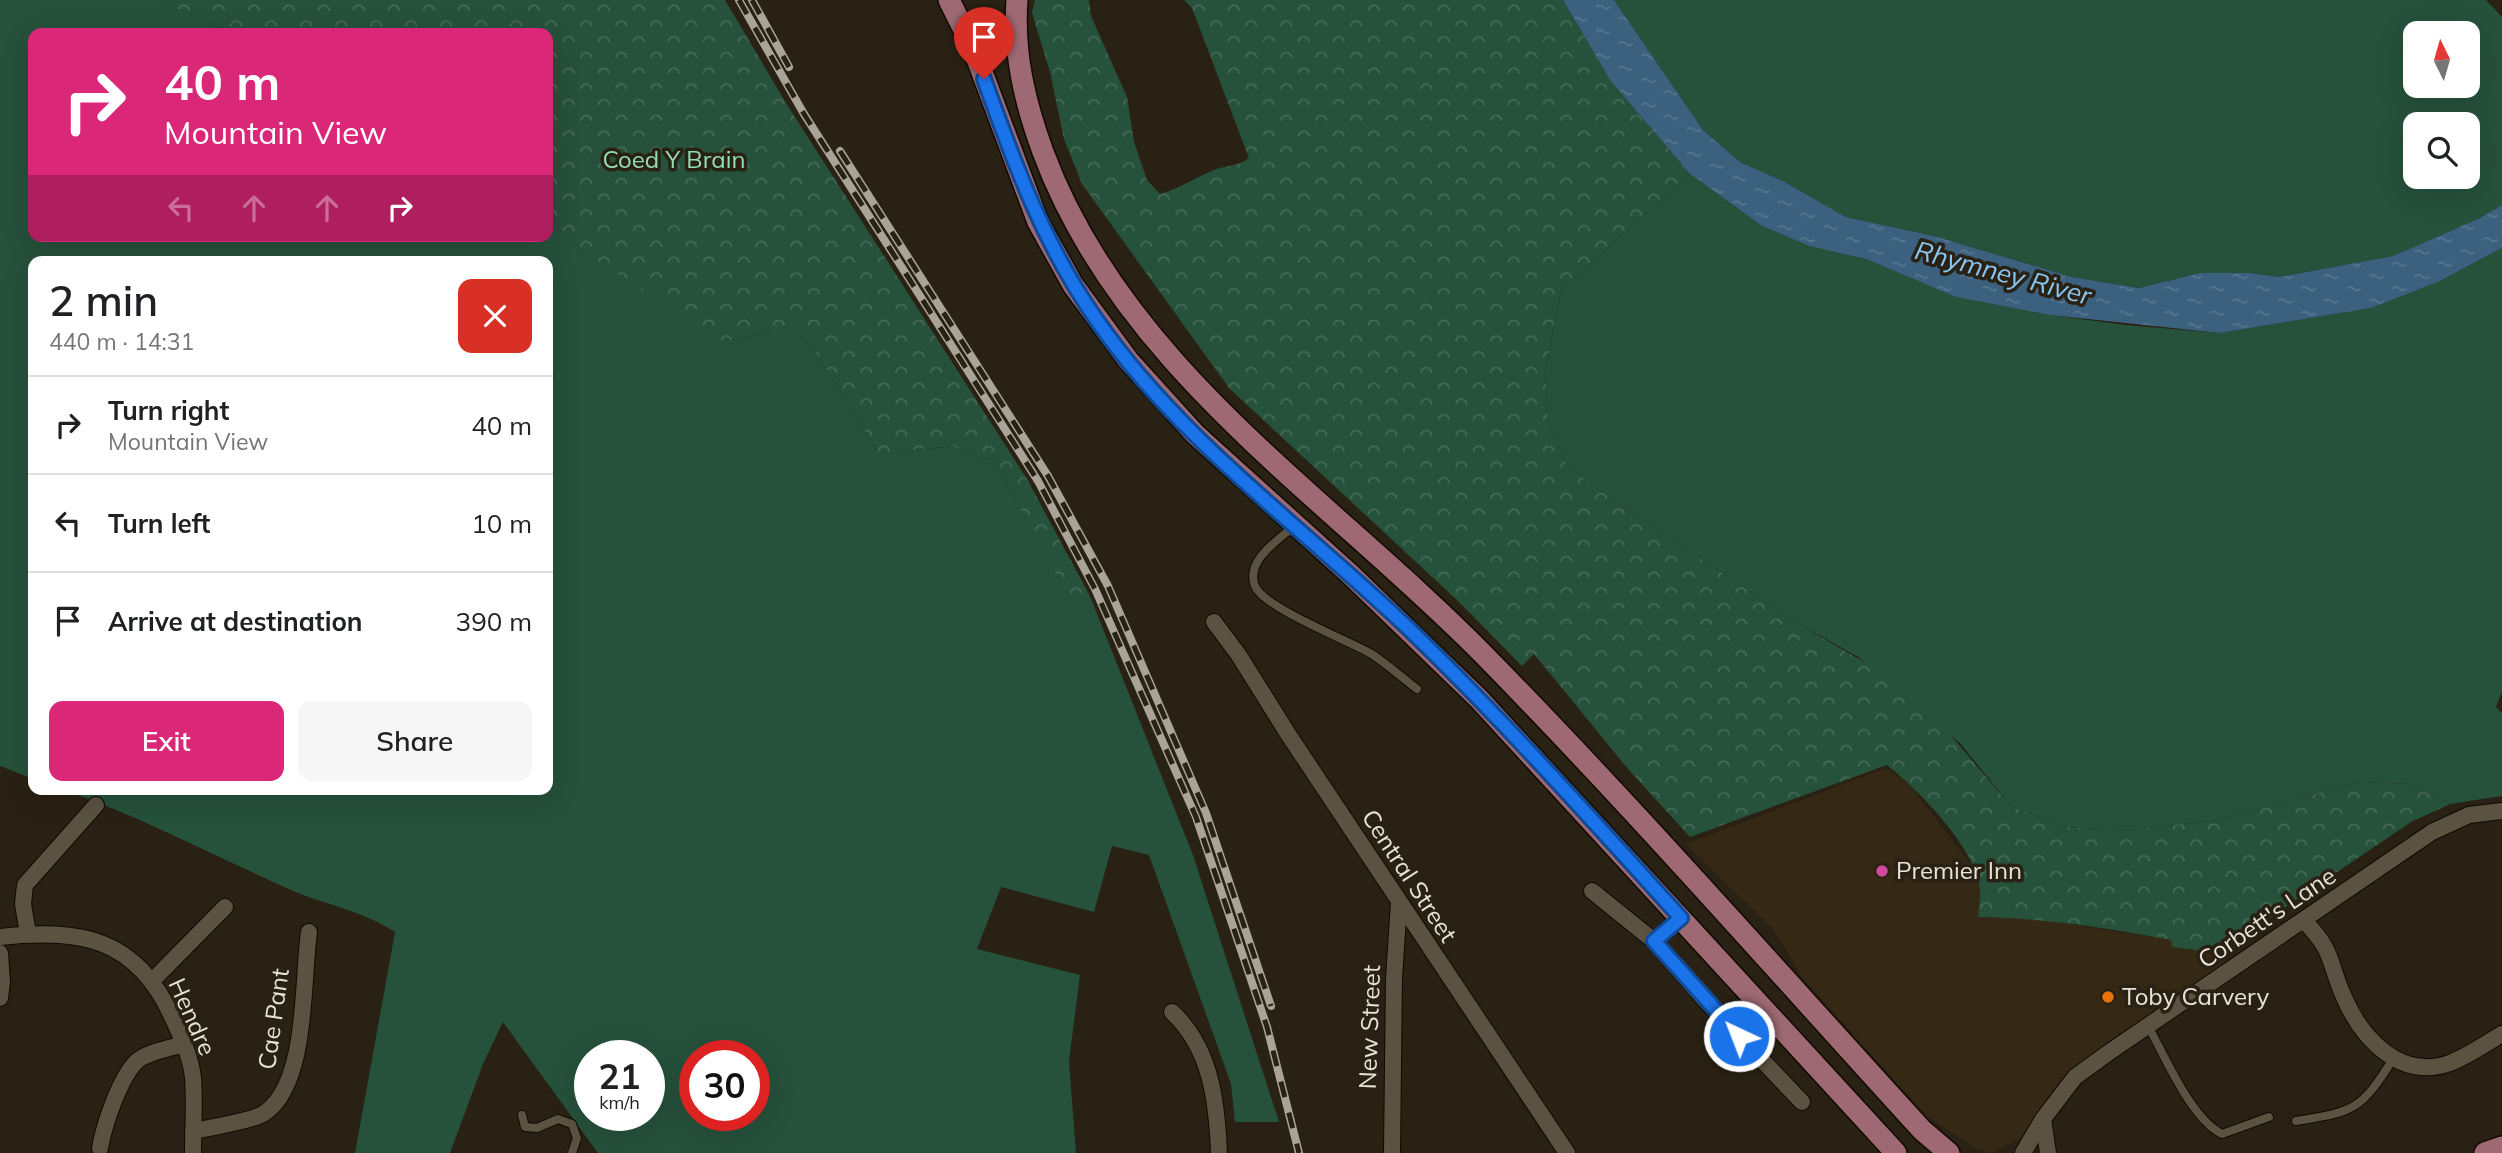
<!DOCTYPE html>
<html lang="en">
<head>
<meta charset="utf-8">
<style>
	:root { --surface:#fff; --page:#f6f6f6; --text:#202124; --muted:#757577; --line:#e0e0e0; --accent:#db2777 }
	body { margin:0; font-family:Mulish,sans-serif; background:var(--page); color:var(--text); height:100vh; display:flex; flex-direction:column; font-size:26px; white-space:nowrap }
	* { box-sizing:border-box; margin:0 }
	p { font-size:23px; color:var(--muted) }
	.icon { flex:none; width:38px; height:38px; fill:none; stroke:currentColor; stroke-width:2; stroke-linecap:round; stroke-linejoin:round }
	.map { position:relative; flex:1; overflow:hidden }
	.panel { position:absolute; left:28px; top:256px; width:525px; height:539px; display:flex; flex-direction:column; background:var(--surface); border-radius:14px; box-shadow:0 7px 28px #0002 }
	.panel>* { flex:none }
	.top-card { position:absolute; left:28px; top:28px; width:525px; height:214px; border-radius:14px; box-shadow:0 7px 28px #0002; background:#db2777; color:#fff; overflow:hidden }
	.needle { width:46px; rotate:355deg }
	.tools { position:absolute; left:2403px; top:21px; display:grid; gap:14px }
	.tools a { display:grid; place-items:center; width:77px; height:77px; border-radius:14px; background:var(--surface); box-shadow:0 7px 28px #0002; font-size:35px }
	.speed { position:absolute; left:574px; top:1040px; display:flex; gap:14px; font-size:35px; font-weight:700; text-align:center }
	.speed>* { display:grid; place-content:center; width:91px; height:91px; border-radius:50%; background:var(--surface); box-shadow:0 7px 28px #0002; line-height:1 }
	.speed small { font-size:18px; font-weight:400 }
	.speed .limit { border:10px solid #d22; background:#fff; color:#111 }
	.pin { position:absolute; display:grid; place-items:center; width:60px; height:60px; color:#fff; margin:-72px -30px; border-radius:50% 50% 50% 0; rotate:-45deg; box-shadow:0 0 7px #0007 }
	.pin .icon { rotate:45deg }
	.me { position:absolute; width:77px; margin:-38px; rotate:317deg; stroke-linejoin:round; filter:drop-shadow(0 0 5px #0008) }
	.turn { display:flex; align-items:center; gap:24px; height:147px; padding:0 21px; font-size:32px }
	.turn .icon { width:91px; height:91px; stroke-width:2.5 }
	.turn b { display:block; font-size:49px; line-height:60px }
	.lanes { display:flex; align-items:center; height:66px; padding:0 21px; background:#0003; justify-content:center; gap:35px; direction:ltr }
	.lanes .off { opacity:.35 }
	.round { display:grid; place-items:center; flex:none; width:74px; height:74px; border-radius:14px; background:var(--page) }
	.head { display:flex; align-items:center; justify-content:space-between; height:119px; padding:0 21px }
	h1 { font-size:42px; font-weight:600; line-height:52px }
	.primary-button { display:flex; gap:14px; margin-top:auto; padding:14px 21px }
	.primary-button a { flex:1; height:80px; border-radius:14px; background:var(--accent); color:#fff; font-size:28px; font-weight:600; line-height:80px; text-align:center }
	.primary-button a+a { background:var(--page); color:var(--text) }
	ul { padding:0; list-style:none }
	li { display:flex; align-items:center; gap:21px; height:98px; padding:0 21px; border-top:2px solid var(--line) }
	li div { flex:1 }
	li b { display:block; font-size:26px }
	li em { font-style:normal }
	.map>svg:first-child { display:block }
	.built { fill:#352915 }
	.green { fill:#26513b; fill-rule:evenodd }
	.forest { fill:url(#forest-crowns) }
	.water { fill:url(#water-ripples) }
	.lines { fill:none; stroke-linecap:round; stroke-linejoin:round }
	.lane-casing { stroke:#110a01; stroke-width:10 }
	.street-casing { stroke:#110a01; stroke-width:18 }
	.primary-casing { stroke:#110a01; stroke-width:24 }
	.lane { stroke:#5b5242; stroke-width:8 }
	.street { stroke:#5b5242; stroke-width:16 }
	.primary { stroke:#9e6973; stroke-width:21 }
	.rail-casing { stroke:#a9a398; stroke-width:8 }
	.rail { stroke:#292113; stroke-width:5; stroke-dasharray:16; stroke-linecap:butt }
	.route-casing { stroke:#114b97; stroke-width:18 }
	.route { stroke:#1a73e8; stroke-width:12 }
	.hotel-dot { fill:#d1479c; stroke:#292113; stroke-width:2.5 }
	.food-dot { fill:#e8710a; stroke:#292113; stroke-width:2.5 }
	.labels { text-anchor:middle; stroke-width:7; stroke-linejoin:round; paint-order:stroke }
	.park-label { font-size:24px; fill:#93ddb5; stroke:#292113 }
	.poi-label { font-size:24px; fill:#e8e2d9; stroke:#292113; text-anchor:start }
	.street-label { font-size:24px; fill:#e8e2d9; stroke:#292113 }
	.water-label { font-size:26px; font-style:italic; fill:#88c6f6; stroke:#292113 }
</style>
</head>
<body>
<div class="map">
<svg width="2502" height="1153" viewBox="0 0 2502 1153">
	<defs>
		<pattern id="forest-crowns" width="20" height="18" patternUnits="userSpaceOnUse" patternTransform="scale(1.75)"><rect width="20" height="18" fill="#26513b"/><path d="M2 6a3 3 0 1 1 6 0M12 15a3 3 0 1 1 6 0" fill="none" stroke="#466a57"/></pattern>
		<pattern id="water-ripples" width="26" height="14" patternUnits="userSpaceOnUse" patternTransform="scale(1.75)"><rect width="26" height="14" fill="#3b617e"/><path d="M2 4q2-2 4 0t4 0M15 11q2-2 4 0t4 0" fill="none" stroke="#577790"/></pattern>
	</defs>
	<rect width="100%" height="100%" fill="#292113"/>
	<path class="built" d="M1886 768 1910 785 1975 870 1979 886V917L2030 918 2172 940 2173 947 2218 953 2228 968 2130 1027 2090 1056 2030 1133 1991 1153 1974 1148 1927 1116 1805 981 1773 929 1686 844Z"/>
	<g class="green">
		<path d="M0 0H157L233 33H33V236H548V212L569 244 726 341 771 332H796L815 351 879 454 953 446 982 459 992 458 1074 606 1090 596 1193 855 1279 1122H1235L1231 1084 1149 855 1112 846 1094 912 1001 887 977 949 1080 975 1069 1061 1076 1153H598L503 1022 483 1064 450 1153H355L395 932C363 911 326 905 291 890 214 856 140 816 61 789H548V261H33V779L0 766ZM590 1055H649V1115H590ZM695 1055H754V1115H695Z"/>
		<path d="M1614 0H2486L2502 17V205L2480 218 2393 256 2279 277 2251 273H2200L2139 288 2072 277 1934 236 1846 217 1783 181 1740 162 1703 130ZM2415 33H2468V86H2415ZM2415 124H2468V177H2415Z"/>
		<path d="M1690 174 1762 226 1809 246 1866 259 1956 297 2050 315 2126 325 2220 333 2371 308 2438 282 2502 248V691L2496 707 2502 713V796L2450 804 2410 784 2359 782 2218 820 2129 830 2064 827 2011 806 1960 743 1858 657 1794 621 1595 487 1565 462 1548 417 1545 373 1561 290Z"/>
	</g>
	<g class="forest">
		<path d="M157 0H725L786 103 1027 479 1090 596 1074 607 992 458 982 459 953 446 879 454 815 351 796 332H771L726 341 706 335 635 285 569 244 548 212V33H233Z"/>
		<path d="M1035 0H1089L1091 16 1127 97 1134 142 1147 180 1160 194C1179 189 1194 178 1212 171 1224 165 1238 167 1249 158L1192 8 1184 0H1563L1610 80 1690 174 1561 290 1545 373 1548 417 1565 462 1595 487 1794 621 1913 691 2011 806 2064 827 2129 830 2218 820 2359 782 2410 784 2450 804 2411 822 2218 953 2172 947 2171 940C2107 928 2044 918 1978 917 1979 906 1981 894 1979 884 1972 844 1918 790 1887 765L1690 837 1628 769 1534 654 1522 666 1459 602 1229 388 1082 184 1064 139 1050 72 1032 13Z"/>
	</g>
	<path class="water" d="M1563 0H1614L1703 130 1740 162 1783 181 1846 217 1934 236 2072 277 2139 288 2200 273H2251L2279 277 2393 256 2480 218 2502 205V248L2438 282 2371 308 2220 333 2050 315 1956 297 1866 259 1809 246 1762 226 1690 174 1610 80Z"/>
	<g class="lines">
		<g class="lane-casing">
			<g id="lane">
				<path d="M1293 527C1278 540 1245 561 1255 586 1263 607 1347 640 1370 653 1386 663 1401 677 1417 689"/>
				<path d="M2148 1026C2165 1056 2191 1119 2222 1134L2269 1117"/>
				<path d="M522 1115 525 1127 537 1128 558 1119 572 1124 577 1138 572 1153"/>
				<path d="M2296 1121C2354 1112 2361 1110 2393 1059"/>
			</g>
		</g>
		<g class="street-casing">
			<g id="street">
				<path d="M1214 622 1238 654 1288 734 1567 1153"/>
				<path d="M1592 891 1654 941"/>
				<path d="M1681 918 1654 941 1703 998 1802 1102"/>
				<path d="M2304 921C2334 951 2328 960 2343 995 2361 1038 2400 1081 2450 1063 2468 1056 2485 1044 2502 1034"/>
				<path d="M28 934 23 904 25 885 96 805"/>
				<path d="M0 937C80 928 137 938 172 1017 181 1036 191 1057 193 1078 195 1102 193 1128 193 1153"/>
				<path d="M0 953 2 982 0 998"/>
				<path d="M153 980 225 907"/>
				<path d="M1172 1012C1211 1048 1217 1102 1219 1153"/>
				<path d="M2043 1119 2048 1153"/>
				<path d="M193 1131C208 1128 257 1120 266 1112 308 1081 302 981 309 932"/>
				<path d="M100 1148C104 1125 120 1077 137 1061 147 1052 171 1048 184 1044"/>
				<path d="M1392 1153 1394 978 1399 902"/>
				<path d="M2023 1153 2043 1119 2075 1077 2108 1053 2432 832 2469 815 2502 811"/>
			</g>
		</g>
		<g class="primary-casing">
			<g id="primary">
				<path d="M949 0 973 48 1038 222 1073 285 1128 360 1195 434 1351 575 1479 699 1896 1153"/>
				<path d="M1017 0C1013 53 1025 103 1043 152 1123 368 1329 497 1484 655 1635 809 1777 971 1922 1130L1949 1153"/>
				<path d="M2485 1153 2502 1147"/>
			</g>
		</g>
		<use href="#lane" class="lane"/>
		<use href="#street" class="street"/>
		<use href="#primary" class="primary"/>
		<g class="rail-casing">
			<g id="rail">
				<path d="M739 0 804 114 1038 481 1095 589 1196 817 1267 1027 1299 1153"/>
				<path d="M752 0 789 67"/>
				<path d="M840 151 1048 476 1108 586 1206 813 1271 1006"/>
			</g>
		</g>
		<use href="#rail" class="rail"/>
	</g>
	<g class="lines">
		<g class="route-casing">
			<path id="route" d="M984 79C1015 165 1043 243 1096 319 1179 440 1306 530 1411 631 1505 722 1593 821 1681 918L1654 941 1739 1036"/>
		</g>
		<use href="#route" class="route"/>
	</g>
	<circle class="hotel-dot" cx="1882" cy="871" r="7"/>
	<circle class="food-dot" cx="2108" cy="997" r="7"/>
	<g class="labels">
		<g class="park-label">
			<text x="674" y="168">Coed Y Brain</text>
		</g>
		<g class="poi-label">
			<text x="1896" y="879">Premier Inn</text>
			<text x="2122" y="1005">Toby Carvery</text>
		</g>
		<g class="street-label">
			<text transform="translate(1409 876) rotate(57)" y="8">Central Street</text>
			<text transform="translate(2267 918) rotate(-34)" y="8">Corbett's Lane</text>
			<text transform="translate(192 1017) rotate(66)" y="8">Hendre</text>
			<text transform="translate(274 1019) rotate(-82)" y="8">Cae Pant</text>
			<text transform="translate(1370 1027) rotate(-88)" y="8">New Street</text>
		</g>
		<g class="water-label">
			<text transform="translate(2003 273) rotate(15)" y="9">Rhymney River</text>
		</g>
	</g>
</svg>
<div class="tools">
<a><svg class="needle" viewBox="-14 -14 28 28"><path d="M0-13l5 13h-10z" fill="#e53935"/><path d="M0 13l5-13h-10z" fill="#757577"/></svg></a>
<a><svg class="icon" aria-label="search" viewBox="0 0 24 24"><circle cx="10" cy="10" r="6"/><path d="M15 15l6 6"/></svg></a>
</div>
<div class="speed"><div>21<small>km/h</small></div><div class="limit">30</div></div>
<div class="pin" style="left:984px;top:79px;background:#d93025"><svg class="icon" aria-label="arrive" viewBox="0 0 24 24"><path d="M6 21V4h12l-3 4 3 4H6"/></svg></div>
<svg class="me" style="left:1739px;top:1036px" viewBox="-20 -20 40 40"><circle r="17" fill="#1a73e8" stroke="#fff" stroke-width="3"/><path d="M0-11L8 9 0 5-8 9z" fill="#fff"/></svg>
<div class="top-card">
<div class="turn"><svg class="icon" aria-label="right" viewBox="0 0 24 24"><path d="M7 20v-9h11M14 6l5 5-5 5"/></svg><div><b>40 m</b>Mountain View</div></div>
<div class="lanes"><svg class="icon off" aria-label="left" viewBox="0 0 24 24"><path d="M17 20v-9H6M10 6l-5 5 5 5"/></svg><svg class="icon off" aria-label="ahead" viewBox="0 0 24 24"><path d="M12 20V5M6 11l6-6 6 6"/></svg><svg class="icon off" aria-label="ahead" viewBox="0 0 24 24"><path d="M12 20V5M6 11l6-6 6 6"/></svg><svg class="icon" aria-label="right" viewBox="0 0 24 24"><path d="M7 20v-9h11M14 6l5 5-5 5"/></svg></div>
</div>
<section class="panel">
<div class="head"><div><h1>2 min</h1><p>440 m · 14:31</p></div><a class="round" style="background:#d93025;color:#fff"><svg class="icon" aria-label="close" viewBox="0 0 24 24"><path d="M6 6l12 12M18 6L6 18"/></svg></a></div>
<ul>
<li><svg class="icon" aria-label="right" viewBox="0 0 24 24"><path d="M7 20v-9h11M14 6l5 5-5 5"/></svg><div><b>Turn right</b><p>Mountain View</p></div><em>40 m</em></li>
<li><svg class="icon" aria-label="left" viewBox="0 0 24 24"><path d="M17 20v-9H6M10 6l-5 5 5 5"/></svg><div><b>Turn left</b></div><em>10 m</em></li>
<li><svg class="icon" aria-label="arrive" viewBox="0 0 24 24"><path d="M6 21V4h12l-3 4 3 4H6"/></svg><div><b>Arrive at destination</b></div><em>390 m</em></li>
</ul>
<div class="primary-button"><a>Exit</a><a>Share</a></div>
</section>
</div>
</body>
</html>
